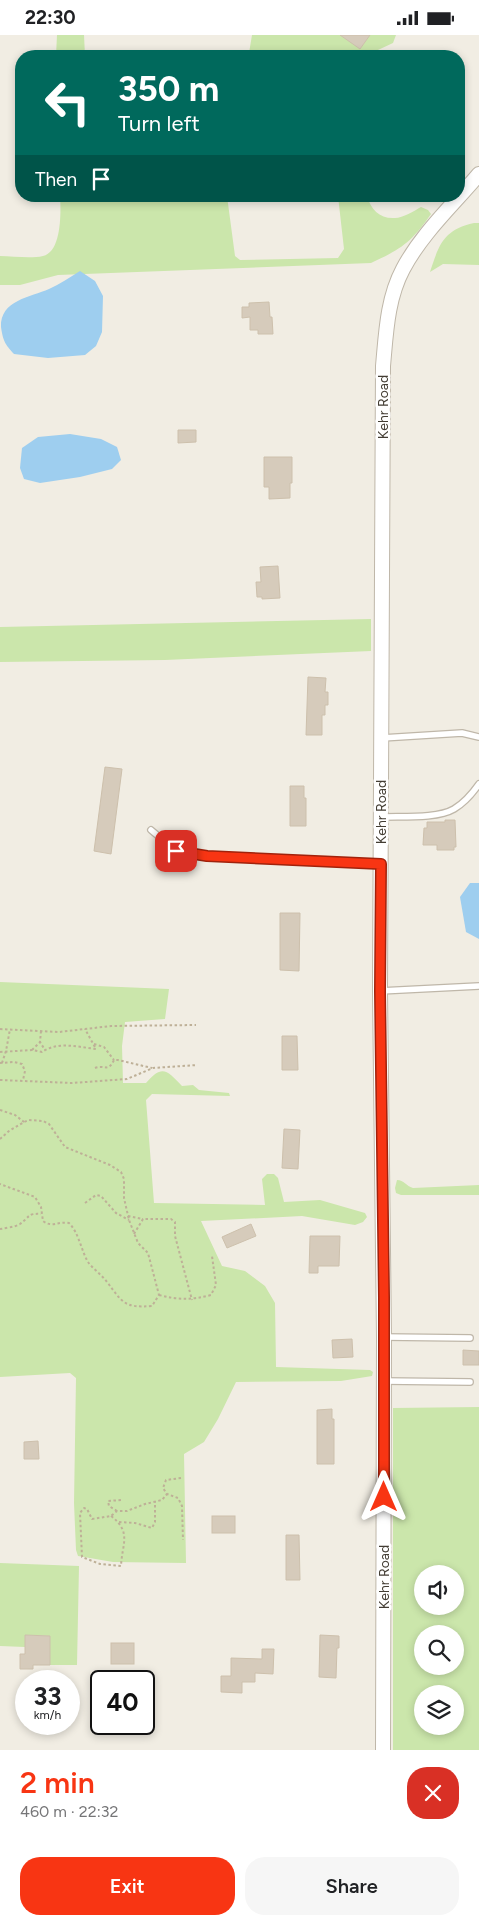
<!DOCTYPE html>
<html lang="en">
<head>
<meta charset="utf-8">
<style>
	:root { --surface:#fff; --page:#f6f6f6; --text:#202124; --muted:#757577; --accent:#f83513 }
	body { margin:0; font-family:Figtree,sans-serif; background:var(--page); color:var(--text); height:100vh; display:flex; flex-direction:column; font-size:19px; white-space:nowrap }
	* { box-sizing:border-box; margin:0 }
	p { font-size:16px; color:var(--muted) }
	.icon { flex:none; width:28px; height:28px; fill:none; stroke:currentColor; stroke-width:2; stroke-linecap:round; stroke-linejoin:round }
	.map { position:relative; height:1715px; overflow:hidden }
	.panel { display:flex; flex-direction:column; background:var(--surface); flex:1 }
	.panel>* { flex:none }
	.hud { position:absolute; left:15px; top:15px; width:450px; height:152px; border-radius:20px; box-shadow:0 2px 8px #0003; background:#00695c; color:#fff; overflow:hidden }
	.buttons { position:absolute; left:414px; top:1530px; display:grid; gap:10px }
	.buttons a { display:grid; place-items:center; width:50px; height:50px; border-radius:50%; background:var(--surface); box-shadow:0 2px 8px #0003; font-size:25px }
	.speed { position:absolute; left:15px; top:1635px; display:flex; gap:10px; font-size:25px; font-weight:700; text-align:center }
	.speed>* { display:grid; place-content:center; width:65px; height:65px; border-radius:50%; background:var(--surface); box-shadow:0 2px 8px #0003; line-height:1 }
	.speed small { font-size:12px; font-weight:400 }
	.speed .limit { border:2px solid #111; border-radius:8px; background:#fff; color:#111 }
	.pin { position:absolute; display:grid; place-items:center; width:42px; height:42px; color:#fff; margin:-21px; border-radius:10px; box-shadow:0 2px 8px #0006 }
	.me { position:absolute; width:55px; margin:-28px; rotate:0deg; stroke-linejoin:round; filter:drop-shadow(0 0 4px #0008) }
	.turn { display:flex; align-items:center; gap:18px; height:105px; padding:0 20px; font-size:22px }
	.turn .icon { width:65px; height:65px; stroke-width:2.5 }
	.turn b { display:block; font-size:35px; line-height:42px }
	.then { display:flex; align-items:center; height:48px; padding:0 20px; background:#0003; gap:10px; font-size:19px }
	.round { display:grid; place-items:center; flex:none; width:52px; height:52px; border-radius:20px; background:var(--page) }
	.headline { display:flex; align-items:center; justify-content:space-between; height:85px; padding:0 20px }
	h1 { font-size:30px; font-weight:600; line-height:38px; color:var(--accent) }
	.primary-button { display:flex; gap:10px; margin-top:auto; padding:10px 20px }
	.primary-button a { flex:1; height:58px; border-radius:20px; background:var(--accent); color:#fff; font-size:20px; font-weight:600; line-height:58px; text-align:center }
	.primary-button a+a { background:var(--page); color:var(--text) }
	.status { display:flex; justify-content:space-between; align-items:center; height:35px; padding:0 25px; background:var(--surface); direction:ltr }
	.status svg { height:14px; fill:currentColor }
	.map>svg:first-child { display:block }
	.green { fill:#cbe6ab; fill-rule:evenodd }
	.water { fill:#9eceef }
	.building { fill:#d6cbbb; stroke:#cdc0ac }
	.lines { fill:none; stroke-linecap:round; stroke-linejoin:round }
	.service-casing { stroke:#bfb7a9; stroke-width:8 }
	.tertiary-casing { stroke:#bfb7a9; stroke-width:16 }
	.path { stroke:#beb097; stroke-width:2; stroke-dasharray:2.5 2.5; stroke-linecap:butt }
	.service { stroke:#fff; stroke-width:5.5 }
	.tertiary { stroke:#fff; stroke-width:14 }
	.route-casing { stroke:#a1220c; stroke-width:12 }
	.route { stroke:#f83513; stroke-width:9 }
	.labels { text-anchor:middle; stroke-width:5; stroke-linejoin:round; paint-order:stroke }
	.street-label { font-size:14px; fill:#433d33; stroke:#fff }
</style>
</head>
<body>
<div class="status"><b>22:30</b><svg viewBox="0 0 49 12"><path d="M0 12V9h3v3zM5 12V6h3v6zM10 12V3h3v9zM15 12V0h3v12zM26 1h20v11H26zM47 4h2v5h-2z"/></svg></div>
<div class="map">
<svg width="479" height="1715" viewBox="0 0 479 1715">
	<rect width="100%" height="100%" fill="#f1ede3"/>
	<g class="green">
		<path d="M57 0H84L85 21H56Z"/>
		<path d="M252 0H396L393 8 365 21H246L249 18Z"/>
		<path d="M60 161H227L235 221 240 225 338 223 344 214 338 161H367C371 175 380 184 395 183 403 183 414 176 421 172L428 175 431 179C411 208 401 214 371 228L58 240 20 250H0V221C13 221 30 224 43 221 62 217 61 176 60 161Z"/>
		<path d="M474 188H479V230L443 229 430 237C439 210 443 195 474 188Z"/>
		<path d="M371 584V616L165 625 0 627V592Z"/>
		<path d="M0 947 169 954 165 984 125 987 122 1011 123 1048H146C162 1029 167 1035 182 1051L193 1050 199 1055 229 1058 230 1061 152 1059 146 1065 154 1168 265 1170 262 1144 267 1139H274L278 1143 284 1167 320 1165 365 1178 367 1182 363 1187 355 1190 302 1181 201 1186 222 1231 245 1236 265 1251 275 1268 276 1332 370 1335 373 1337 372 1341 341 1346 236 1347 218 1384 204 1407 184 1419 186 1528 113 1527 78 1521 76 1515 74 1468 76 1343 70 1338 0 1342Z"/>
		<path d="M397 1145C404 1145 406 1151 413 1153L479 1150V1160H401L396 1158 395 1153Z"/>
		<path d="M479 1372V1715H393V1373ZM422 1539H455V1571H422ZM422 1599H455V1631H422ZM422 1659H455V1691H422Z"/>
		<path d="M0 1528 79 1531 77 1630H50V1601L25 1600V1612L0 1611Z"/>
	</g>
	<g class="water">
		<path d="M80 236 95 246 103 261 102 297 96 311 85 320 48 323 14 319C5 309 3 306 1 292 0 265 31 262 49 254 60 249 70 242 80 236Z"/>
		<path d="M70 399 101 404 117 412 121 425 112 434 80 442 40 448 24 444 20 433 22 413 38 402Z"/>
		<path d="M470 848H479V904L466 897 460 862Z"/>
	</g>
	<g class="building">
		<path d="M340 0H370L360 14Z"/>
		<path d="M269 267 270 282H272L273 299H258V295H250V282L242 283V272H249V268Z"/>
		<path d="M178 395H196V407L178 408Z"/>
		<path d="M264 422H292V448H290V463L269 464V452H264Z"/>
		<path d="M278 531 280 563 262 564V562H257L256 547H261L260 532Z"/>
		<path d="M308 642 326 643 325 657H328V670H325V680H322V700H306Z"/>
		<path d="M105 732 122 734 111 819 94 816Z"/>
		<path d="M290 751H304V763H306V791H290Z"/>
		<path d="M445 785H455L456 812H454V815H437V810H423L424 793H427V787H445Z"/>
		<path d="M280 878H300L299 936 280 935Z"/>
		<path d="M282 1001H297L298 1035H282Z"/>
		<path d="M284 1094 300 1095 298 1134 282 1133Z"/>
		<path d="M251 1189 256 1201 227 1213 222 1202Z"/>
		<path d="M310 1201H340L339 1231H318V1238H309Z"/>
		<path d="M352 1304 353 1322 333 1323 332 1305Z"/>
		<path d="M463 1315 479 1316V1330H463Z"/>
		<path d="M332 1374V1384H334V1429H317V1375Z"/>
		<path d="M38 1406 39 1424H24V1407Z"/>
		<rect x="212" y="1481" width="23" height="17"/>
		<path d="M286 1500H299L300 1545H286Z"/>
		<path d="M25 1600 50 1601V1630H33V1634H20V1619H25Z"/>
		<path d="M320 1600 339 1601V1613H337L336 1643 319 1642Z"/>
		<rect x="111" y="1608" width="23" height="21"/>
		<path d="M262 1614H274L273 1639 255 1638V1647H242V1658L221 1657V1641H231V1623L262 1624Z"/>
	</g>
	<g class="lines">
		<g class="service-casing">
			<g id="service">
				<path d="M382 703 462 698 479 702"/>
				<path d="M381 782C401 781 437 784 454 774 464 768 472 759 479 749"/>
				<path d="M151 795 176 816 207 821 381 829"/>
				<path d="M380 956 479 951"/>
				<path d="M384 1302 470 1303"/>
				<path d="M384 1346 470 1347"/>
			</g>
		</g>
		<g class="tertiary-casing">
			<path id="tertiary" d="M383 1715 384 1302 380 956 383 331C386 299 387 264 403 234 422 198 453 170 479 139"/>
		</g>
		<g class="path">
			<path d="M0 994 59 997 111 991 196 990"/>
			<path d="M41 996 40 1007 45 1015"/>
			<path d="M94 1009 104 1012 114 1025"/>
			<path d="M32 1015 40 1007"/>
			<path d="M0 1017 32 1015 42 1017C58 1006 78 1012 96 1014L85 994"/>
			<path d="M0 1028 14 1027 22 1029 25 1036 23 1045"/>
			<path d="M2 1028 6 1016 10 994"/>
			<path d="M95 1033C104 1029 108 1038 114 1025H118L152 1033"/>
			<path d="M0 1045 72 1048 127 1044 153 1033 197 1030"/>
			<path d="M0 1075 15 1080 24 1087"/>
			<path d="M0 1104 9 1096 24 1087 29 1085 43 1086 49 1089 65 1112 110 1130 121 1137 124 1144V1163L129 1185 138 1208 148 1218 159 1260 152 1271C124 1273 123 1268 107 1247 102 1240 93 1234 88 1227 81 1215 79 1198 69 1188 58 1186 52 1193 43 1186L41 1172 35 1162 0 1149"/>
			<path d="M85 1168 96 1160 101 1161 116 1178 129 1185"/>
			<path d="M128 1181 143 1184"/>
			<path d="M0 1194C6 1193 15 1192 20 1189 30 1182 27 1178 41 1179"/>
			<path d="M134 1199 143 1184H171L175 1187V1201L192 1265"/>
			<path d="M159 1260C178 1265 192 1265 211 1260L216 1250 212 1221"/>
			<path d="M181 1443 166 1445 163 1453 167 1459 178 1463 182 1471 183 1505"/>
			<path d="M117 1476 109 1471 108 1466 122 1465"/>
			<path d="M111 1481C132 1497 122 1509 121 1531L100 1529 82 1522 80 1478 84 1473 87 1474 92 1484 111 1481 117 1476H127L145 1469 162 1465 167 1459"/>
			<path d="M119 1487 135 1488 152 1493 155 1487V1466"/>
		</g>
		<use href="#service" class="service"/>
		<use href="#tertiary" class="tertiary"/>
	</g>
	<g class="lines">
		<g class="route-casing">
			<path id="route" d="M176 816 207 821 381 829 380 956 384 1262V1462"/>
		</g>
		<use href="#route" class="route"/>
	</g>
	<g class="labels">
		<g class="street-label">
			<text transform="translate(383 372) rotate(-90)" y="5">Kehr Road</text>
			<text transform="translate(381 777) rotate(-90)" y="5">Kehr Road</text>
			<text transform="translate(384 1542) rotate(-90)" y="5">Kehr Road</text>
		</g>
	</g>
</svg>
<div class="buttons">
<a><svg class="icon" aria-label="sound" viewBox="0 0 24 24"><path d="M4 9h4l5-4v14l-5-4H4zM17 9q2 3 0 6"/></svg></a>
<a><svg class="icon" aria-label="search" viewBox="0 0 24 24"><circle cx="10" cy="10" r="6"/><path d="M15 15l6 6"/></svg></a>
<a><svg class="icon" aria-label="layers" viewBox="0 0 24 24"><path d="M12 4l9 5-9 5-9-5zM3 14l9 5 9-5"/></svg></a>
</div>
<div class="speed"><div>33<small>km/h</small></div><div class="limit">40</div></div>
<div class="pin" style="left:176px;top:816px;background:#d93025"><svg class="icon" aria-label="arrive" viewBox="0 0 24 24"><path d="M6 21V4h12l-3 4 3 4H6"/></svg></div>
<svg class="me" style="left:384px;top:1462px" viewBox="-20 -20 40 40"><path d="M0-17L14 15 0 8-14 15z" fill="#f83513" stroke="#fff" stroke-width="4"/></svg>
<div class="hud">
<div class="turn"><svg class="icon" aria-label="left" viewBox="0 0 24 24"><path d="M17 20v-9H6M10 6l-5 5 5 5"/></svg><div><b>350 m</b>Turn left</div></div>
<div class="then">Then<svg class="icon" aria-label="arrive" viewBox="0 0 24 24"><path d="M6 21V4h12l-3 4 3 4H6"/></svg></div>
</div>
</div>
<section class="panel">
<div class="headline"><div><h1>2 min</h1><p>460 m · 22:32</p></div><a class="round" style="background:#d93025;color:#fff"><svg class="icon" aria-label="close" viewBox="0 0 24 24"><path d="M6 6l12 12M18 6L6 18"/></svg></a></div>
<div class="primary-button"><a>Exit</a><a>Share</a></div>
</section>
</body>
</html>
